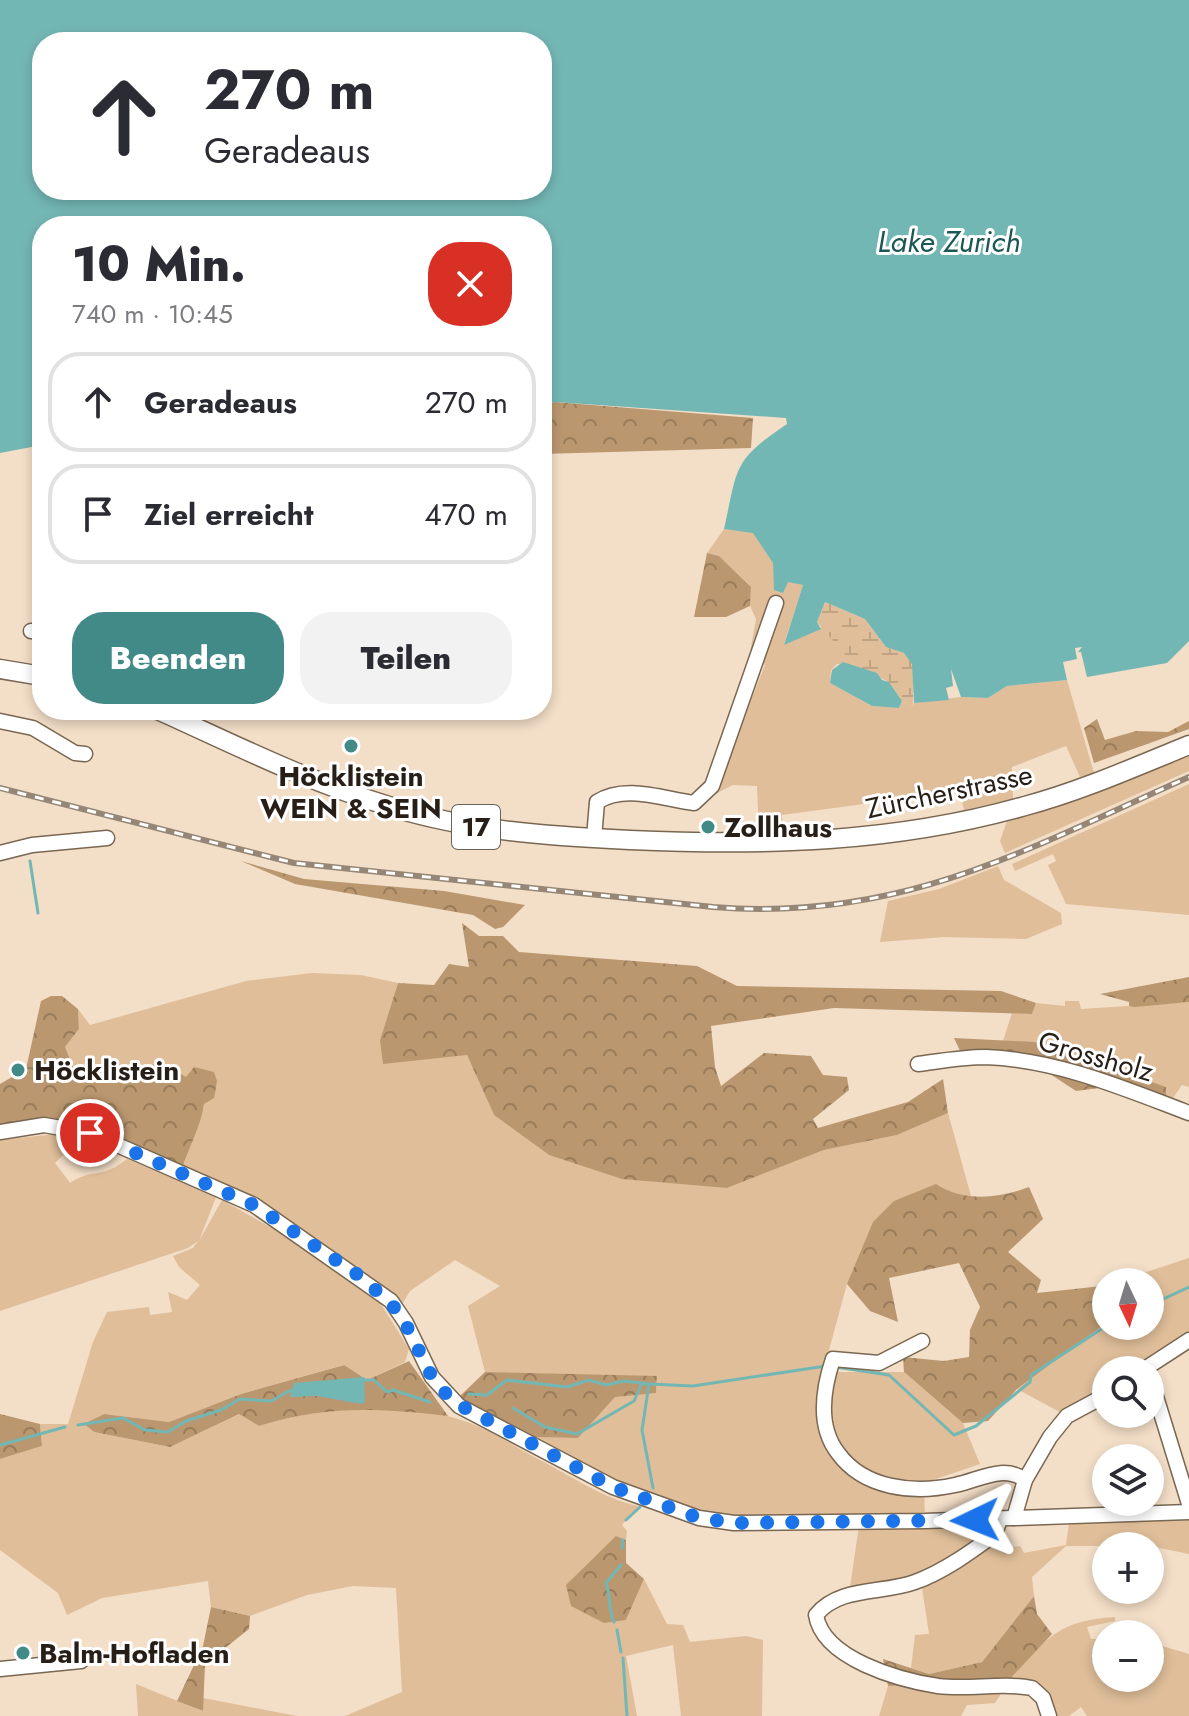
<!DOCTYPE html>
<html lang="de">
<head>
<meta charset="utf-8">
<style>
	:root { --surface:#fff; --page:#f2f2f3; --text:#2b2b33; --muted:#7c7c81; --line:#e1e1e2; --accent:#428a88 }
	body { margin:0; font-family:Jost,sans-serif; background:var(--page); color:var(--text); height:100vh; display:flex; flex-direction:column; font-size:30px; white-space:nowrap }
	* { box-sizing:border-box; margin:0 }
	p { font-size:26px; color:var(--muted) }
	.icon { flex:none; width:44px; height:44px; fill:none; stroke:currentColor; stroke-width:2; stroke-linecap:round; stroke-linejoin:round }
	.map { position:relative; flex:1; overflow:hidden }
	.drawer { position:absolute; left:32px; top:216px; width:520px; height:504px; display:flex; flex-direction:column; background:var(--surface); border-radius:32px; box-shadow:0 4px 12px #0003 }
	.drawer>* { flex:none }
	.hud { position:absolute; left:32px; top:32px; width:520px; height:168px; border-radius:32px; box-shadow:0 4px 12px #0003; background:#fff; color:var(--text); overflow:hidden }
	.needle { width:52px; rotate:176deg }
	.controls { position:absolute; left:1092px; top:1268px; display:grid; gap:16px }
	.controls a { display:grid; place-items:center; width:72px; height:72px; border-radius:50%; background:var(--surface); box-shadow:0 4px 12px #0003; font-size:40px }
	.pin { position:absolute; display:grid; place-items:center; width:68px; height:68px; color:#fff; margin:-34px; border:4px solid #fff; border-radius:50%; box-shadow:0 2px 8px #0007 }
	.me { position:absolute; width:88px; margin:-44px; rotate:268deg; stroke-linejoin:round; filter:drop-shadow(0 0 6px #0008) }
	.turn { display:flex; align-items:center; gap:28px; height:168px; padding:0 40px; font-size:36px }
	.turn .icon { width:104px; height:104px; stroke-width:2.5 }
	.turn b { display:block; font-size:56px; line-height:68px }
	.round { display:grid; place-items:center; flex:none; width:84px; height:84px; border-radius:32px; background:var(--page) }
	.overview { display:flex; align-items:center; justify-content:space-between; height:136px; padding:0 40px }
	h1 { font-size:48px; font-weight:800; line-height:60px }
	.button { display:flex; gap:16px; margin-top:auto; padding:16px 40px }
	.button a { flex:1; height:92px; border-radius:32px; background:var(--accent); color:#fff; font-size:32px; font-weight:800; line-height:92px; text-align:center }
	.button a+a { background:var(--page); color:var(--text) }
	ul { padding:0; list-style:none }
	li { display:flex; align-items:center; gap:24px; height:100px; margin:0 16px 12px; padding:0 24px; border:4px solid var(--line); border-radius:32px }
	li div { flex:1 }
	li b { display:block; font-size:30px }
	li em { font-style:normal }
	.map>svg:first-child { display:block }
	.green { fill:#dfbe99 }
	.forest { fill:url(#forest-crowns) }
	.wetland { fill:url(#wetland-marsh) }
	.water { fill:#73b7b5; fill-rule:evenodd }
	.lines { fill:none; stroke-linecap:round; stroke-linejoin:round }
	.stream { stroke:#73b7b5; stroke-width:3 }
	.minor-casing { stroke:#796752; stroke-width:17 }
	.major-casing { stroke:#796752; stroke-width:21 }
	.minor { stroke:#fff; stroke-width:14 }
	.major { stroke:#fff; stroke-width:18 }
	.rail-casing { stroke:#958676; stroke-width:6 }
	.rail { stroke:#fff; stroke-width:3; stroke-dasharray:9; stroke-linecap:butt }
	.route { stroke:#1a73e8; stroke-width:14; stroke-dasharray:0 25.2 }
	.poi-dot { fill:#428a88; stroke:#fff; stroke-width:3 }
	.labels { text-anchor:middle; stroke-width:6; stroke-linejoin:round; paint-order:stroke }
	.shield { fill:#fff; stroke:#68625d; stroke-width:2 }
	.shield-label { font-size:26px; font-weight:bold; fill:#271f17 }
	.poi-label { font-size:28px; font-weight:bold; fill:#271f17; stroke:#fff; text-anchor:start }
	.street-label { font-size:28px; fill:#271f17; stroke:#fff }
	.water-label { font-size:30px; font-style:italic; fill:#1c5755; stroke:#fff }
</style>
</head>
<body>
<div class="map">
<svg width="1189" height="1716" viewBox="0 0 1189 1716">
	<defs>
		<pattern id="forest-crowns" width="20" height="18" patternUnits="userSpaceOnUse" patternTransform="scale(2)"><rect width="20" height="18" fill="#ba976f"/><path d="M2 6a3 3 0 1 1 6 0M12 15a3 3 0 1 1 6 0" fill="none" stroke="#977b5a"/></pattern>
		<pattern id="wetland-marsh" width="20" height="14" patternUnits="userSpaceOnUse" patternTransform="scale(2)"><rect width="20" height="14" fill="#dfbe99"/><path d="M1 5h8M5 5V1M11 12h8M15 12V8" fill="none" stroke="#bfa383"/></pattern>
	</defs>
	<rect width="100%" height="100%" fill="#f3dec7"/>
	<g class="green">
		<path d="M724 529 753 532 788 581 803 585 784 644 822 627 855 666 837 664 831 670 830 683 872 706 899 708 902 701 913 707 914 703 961 697 988 698 1007 686 1067 680 1094 773 1080 777 1066 746 1012 767 1013 799 964 810 960 791 782 815 783 831 759 833 757 786 733 785 713 795 765 665 749 658 756 619 750 606 751 587 719 556 707 553Z"/>
		<path d="M1189 756V771L1005 853 1000 841 1007 821 1101 791Z"/>
		<path d="M1189 784V915L1066 904 1048 865 1056 861 1053 854 1015 871 1012 864Z"/>
		<path d="M998 866 1004 880 1061 913 1062 924 1026 939 944 937 880 942 888 901 939 889Z"/>
		<path d="M312 973 361 975 398 983 380 1040 467 1055 494 1115 549 1155 727 1188 824 1150 897 1135 948 1113 971 1196H954L847 1284 823 1372H904L963 1423 980 1464 924 1483 925 1521 1000 1519 995 1534 1000 1549 1020 1546 1024 1553 1066 1545 1070 1516 1189 1512V1554L1150 1546H1066L1032 1577 1034 1596 982 1662 929 1674 911 1668 915 1635 929 1634 921 1581 853 1595 850 1587 860 1519 734 1523 668 1508 529 1437 578 1438 615 1396 656 1393 657 1377 485 1372 468 1306 500 1286 455 1260 410 1291 401 1306 387 1291 182 1169C189 1146 201 1126 204 1104L186 1077 142 1073 132 1068 76 1074 65 1047 79 1029 78 1009 90 1025 246 981Z"/>
		<path d="M1065 1001H1079L1081 1009 1189 1002V1087L1182 1085 1166 1108 1003 1041 1012 1013 1032 1014 1036 1003 1065 1006Z"/>
		<path d="M56 1134 79 1140 55 1163 70 1183C94 1167 101 1180 127 1159L216 1197 199 1241 222 1200 281 1233 379 1301 409 1349 405 1362 367 1380 343 1365 241 1394 169 1422 104 1414 85 1425 94 1432 170 1447 239 1414 259 1426C323 1406 405 1399 470 1423 494 1432 517 1448 540 1460 571 1476 606 1500 639 1506L622 1525 627 1531 626 1540 616 1536 626 1620 644 1579 667 1624 683 1625 690 1642 746 1636 763 1640 762 1716H681L673 1645 626 1656 637 1716H345L402 1692 396 1588 353 1586 307 1595 250 1616 211 1607 208 1581 102 1598 67 1615 58 1593 0 1550V1459L42 1446 40 1424H68L93 1342 107 1312 149 1307 150 1315 172 1312 168 1292 187 1300 200 1285 179 1267 173 1256 193 1248 198 1241 188 1248 0 1311V1140Z"/>
		<path d="M1189 1258V1338L1143 1370H1106V1395L1067 1416 1017 1389 1106 1323 1150 1326V1282H1116Z"/>
		<path d="M1115 1617V1621L1087 1627 1091 1639H1106V1678H1150V1667H1162V1646L1189 1654V1716H1087L1081 1707 1069 1716H1049L1043 1698 1010 1680 995 1703 967 1705 961 1716H879L888 1686 1009 1680C1048 1639 1055 1621 1115 1617Z"/>
		<path d="M136 1684 202 1711 203 1698 297 1716H138Z"/>
	</g>
	<g class="forest">
		<path d="M555 402 753 418 751 448 542 454V405Z"/>
		<path d="M707 553 719 556 751 587 750 606 726 617H694Z"/>
		<path d="M1097 719 1105 740 1136 731 1168 732 1189 721V729L1094 763 1084 728Z"/>
		<path d="M241 861 304 879 444 891 525 905 503 927 495 929 473 915 295 884Z"/>
		<path d="M462 923 479 936H503L519 952 697 966 737 986 1001 991 1036 1003 1032 1014 834 1008 711 1026 715 1067 721 1086 764 1053 811 1056 823 1075 847 1077 849 1090 813 1119 818 1128 908 1102 943 1079 948 1113 897 1135 824 1150 727 1188 622 1179 549 1155 494 1115 467 1055 383 1064 380 1040 398 983 434 985 449 964 469 967Z"/>
		<path d="M1189 977V1002L1135 1007 1129 1006V1002L1100 994Z"/>
		<path d="M51 996H62L78 1009 79 1029 65 1047 76 1074 132 1068 142 1073 148 1065 165 1064 186 1077 194 1067 214 1072 217 1081 214 1098 204 1104C201 1127 189 1146 182 1169L79 1125 0 1129V1084L26 1069 41 1001Z"/>
		<path d="M954 1038 1035 1042 1166 1087V1108L1107 1087 1076 1091 1047 1072 961 1053Z"/>
		<path d="M936 1184C963 1202 998 1199 1029 1187L1043 1219 1008 1252 1041 1280 1037 1293 1102 1286 1106 1296V1323L1017 1389 988 1421 963 1423 904 1372 903 1357 944 1361 969 1357 970 1330 980 1307 959 1263 889 1278 898 1322 870 1311 847 1284 873 1222 894 1201Z"/>
		<path d="M409 1361 448 1416C379 1408 326 1405 259 1426L239 1414 170 1447 94 1432 84 1424 104 1414 169 1422 241 1394 344 1365 367 1380Z"/>
		<path d="M485 1372 657 1376 656 1393 615 1397 578 1438 529 1437 459 1397Z"/>
		<path d="M0 1414 40 1424 42 1446 0 1459Z"/>
		<path d="M616 1536 626 1540V1563L644 1579 626 1620 604 1623 571 1606 566 1585Z"/>
		<path d="M1034 1596 1037 1614 1052 1634 1009 1680 888 1686 883 1659 929 1674 982 1662Z"/>
		<path d="M211 1607 250 1616 249 1629 205 1664 203 1711 177 1701 203 1646Z"/>
	</g>
	<path class="wetland" d="M825 602 865 619 886 647 904 653 913 664V707L902 701 889 682 855 666 817 622Z"/>
	<g class="water">
		<path d="M0 0H1189V641L1167 663 1087 677 1081 652H1078L1082 647 1075 648 1077 659 1063 662 1067 680 1007 686 988 698 961 697 951 669 953 686 946 688 949 700 914 703 912 664 904 653 886 647 865 619 825 602 817 622 821 629 784 645 803 585 788 582 783 593 774 590 773 563 753 533 724 529C738 467 732 461 787 424L786 418 555 402 542 405V226H42V445L0 453ZM42 42H542V190H42Z"/>
		<path d="M843 662 877 673 882 680 889 682 902 701 899 708 872 706 830 683 832 670Z"/>
		<path d="M364 1377 365 1402 361 1404 317 1396 290 1397 294 1383Z"/>
	</g>
	<g class="lines">
		<g class="stream">
			<path d="M30 861 38 913"/>
			<path d="M1150 1305 1189 1287"/>
			<path d="M835 1367 889 1375 954 1435 976 1426 1030 1382 1031 1375 1106 1326"/>
			<path d="M362 1380H374L387 1392 393 1390 430 1402"/>
			<path d="M469 1394 487 1395 507 1380 567 1387 589 1380 606 1385 624 1381 649 1384"/>
			<path d="M513 1408 545 1427 577 1434 634 1401 642 1383"/>
			<path d="M78 1425 123 1418 145 1430 168 1432 186 1421 221 1410 240 1399 271 1401 291 1390"/>
			<path d="M0 1445 65 1427"/>
			<path d="M653 1488 642 1430 649 1384 693 1386 826 1366"/>
			<path d="M626 1520 640 1507"/>
			<path d="M622 1548 623 1540"/>
			<path d="M614 1622C608 1608 611 1597 606 1583L621 1565"/>
			<path d="M617 1630 621 1652"/>
			<path d="M623 1658 627 1716"/>
		</g>
		<g class="minor-casing">
			<g id="minor">
				<path d="M31 631 42 632"/>
				<path d="M0 721 33 728 75 753 85 754"/>
				<path d="M594 838 597 802C625 784 663 799 694 803L712 786 776 603"/>
				<path d="M0 853 32 845 107 838"/>
				<path d="M918 1064C940 1061 964 1057 986 1057 1058 1060 1123 1088 1189 1113"/>
				<path d="M0 1132 44 1125 90 1133 254 1205 391 1301 406 1323 432 1377 459 1406 613 1487 699 1518 734 1523 925 1521 1189 1512"/>
				<path d="M922 1341 879 1363 833 1359C823 1389 817 1426 838 1453 864 1489 914 1494 955 1485 980 1480 1003 1464 1025 1480"/>
				<path d="M1143 1370 1189 1340"/>
				<path d="M1150 1377 1189 1504"/>
				<path d="M1014 1518 1025 1480 1050 1437 1067 1416 1106 1395"/>
				<path d="M1000 1519 995 1534C971 1552 943 1572 915 1582 883 1594 839 1586 816 1615 823 1659 899 1680 938 1686 970 1690 1001 1682 1032 1688L1043 1698 1049 1716"/>
				<path d="M0 1669 81 1661"/>
			</g>
		</g>
		<g class="major-casing">
			<g id="major">
				<path d="M0 669 42 676"/>
				<path d="M158 710C235 745 311 783 392 807 470 831 549 836 630 840 765 846 895 843 1025 806 1081 791 1135 767 1189 745"/>
			</g>
		</g>
		<use href="#minor" class="minor"/>
		<use href="#major" class="major"/>
		<g class="rail-casing">
			<path id="rail" d="M0 788 294 863 713 907C900 922 1025 850 1189 777"/>
		</g>
		<use href="#rail" class="rail"/>
	</g>
	<g class="lines">
		<path class="route" d="M90 1133 254 1205 364 1279 400 1313 432 1377 452 1401 613 1487 699 1518 734 1523 975 1520"/>
	</g>
	<g class="poi-dot">
		<circle cx="351" cy="746" r="8"/>
		<circle cx="708" cy="827" r="8"/>
		<circle cx="18" cy="1070" r="8"/>
		<circle cx="23" cy="1653" r="8"/>
	</g>
	<g class="labels">
		<rect class="shield" x="452" y="805" width="48" height="44" rx="6"/>
		<g class="shield-label">
			<text x="476" y="836">17</text>
		</g>
		<g class="poi-label">
			<text x="351" y="786" text-anchor="middle">Höcklistein<tspan x="351" dy="32">WEIN &amp; SEIN</tspan></text>
			<text x="724" y="837">Zollhaus</text>
			<text x="34" y="1080">Höcklistein</text>
			<text x="39" y="1663">Balm-Hofladen</text>
		</g>
		<g class="street-label">
			<text transform="translate(949 791) rotate(-12)" y="10">Zürcherstrasse</text>
			<text transform="translate(1096 1056) rotate(16)" y="10">Grossholz</text>
		</g>
		<g class="water-label">
			<text x="949" y="252">Lake Zurich</text>
		</g>
	</g>
</svg>
<div class="controls">
<a><svg class="needle" viewBox="-14 -14 28 28"><path d="M0-13l5 13h-10z" fill="#e53935"/><path d="M0 13l5-13h-10z" fill="#7c7c81"/></svg></a>
<a><svg class="icon" aria-label="search" viewBox="0 0 24 24"><circle cx="10" cy="10" r="6"/><path d="M15 15l6 6"/></svg></a>
<a><svg class="icon" aria-label="layers" viewBox="0 0 24 24"><path d="M12 4l9 5-9 5-9-5zM3 14l9 5 9-5"/></svg></a>
<a>+</a>
<a>−</a>
</div>
<div class="pin" style="left:90px;top:1133px;background:#d93025"><svg class="icon" aria-label="arrive" viewBox="0 0 24 24"><path d="M6 21V4h12l-3 4 3 4H6"/></svg></div>
<svg class="me" style="left:975px;top:1520px" viewBox="-20 -20 40 40"><path d="M0-17L14 15 0 8-14 15z" fill="#1a73e8" stroke="#fff" stroke-width="4"/></svg>
<div class="hud">
<div class="turn"><svg class="icon" aria-label="ahead" viewBox="0 0 24 24"><path d="M12 20V5M6 11l6-6 6 6"/></svg><div><b>270 m</b>Geradeaus</div></div>
</div>
<section class="drawer">
<div class="overview"><div><h1>10 Min.</h1><p>740 m · 10:45</p></div><a class="round" style="background:#d93025;color:#fff"><svg class="icon" aria-label="close" viewBox="0 0 24 24"><path d="M6 6l12 12M18 6L6 18"/></svg></a></div>
<ul>
<li><svg class="icon" aria-label="ahead" viewBox="0 0 24 24"><path d="M12 20V5M6 11l6-6 6 6"/></svg><div><b>Geradeaus</b></div><em>270 m</em></li>
<li><svg class="icon" aria-label="arrive" viewBox="0 0 24 24"><path d="M6 21V4h12l-3 4 3 4H6"/></svg><div><b>Ziel erreicht</b></div><em>470 m</em></li>
</ul>
<div class="button"><a>Beenden</a><a>Teilen</a></div>
</section>
</div>
</body>
</html>
